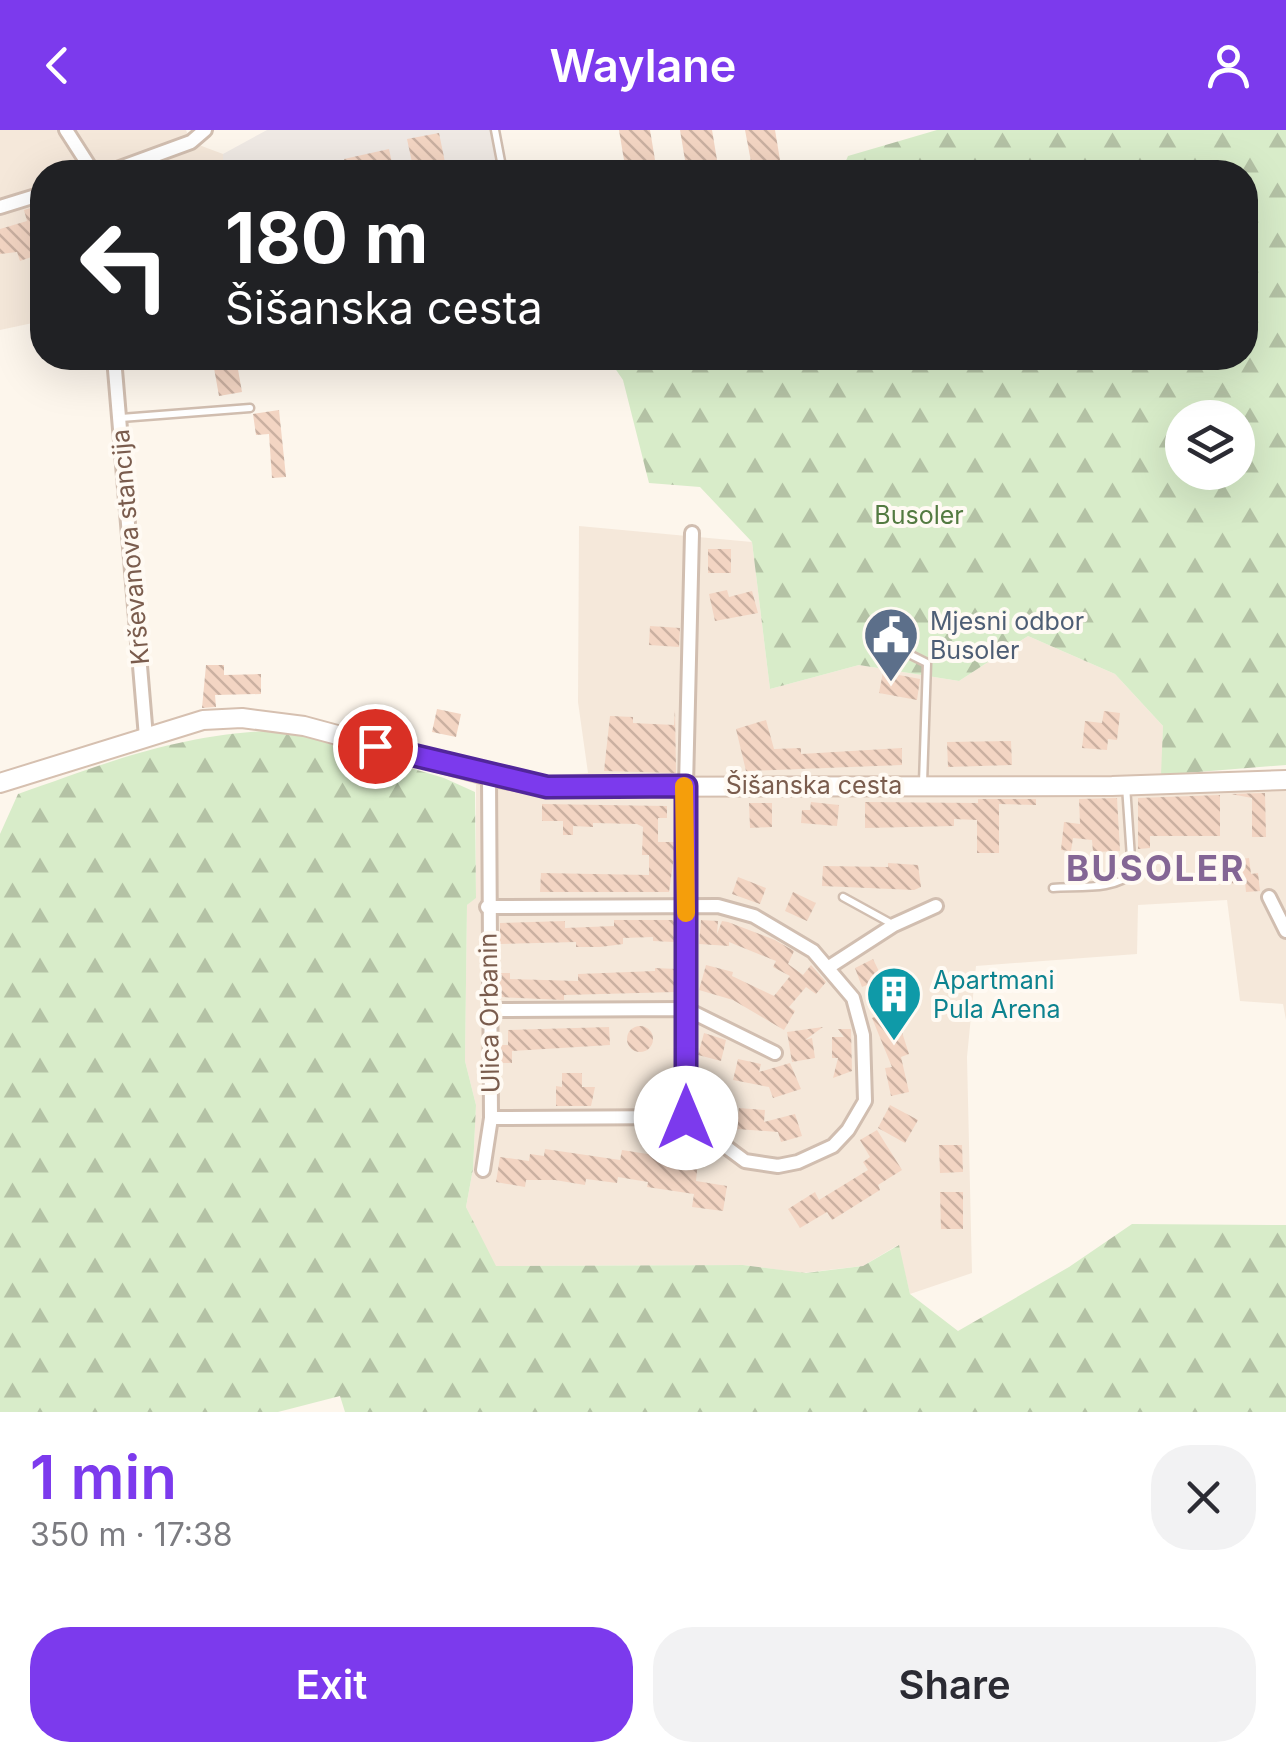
<!DOCTYPE html>
<html lang="en">
<head>
<meta charset="utf-8">
<style>
	:root { --surface:#fff; --page:#f2f2f3; --text:#2b2b33; --muted:#7c7c81; --accent:#7c3aed }
	body { margin:0; font-family:Inter,sans-serif; background:var(--page); color:var(--text); height:100vh; display:flex; flex-direction:column; font-size:38px; white-space:nowrap }
	* { box-sizing:border-box; margin:0 }
	p { font-size:32px; color:var(--muted) }
	.icon { flex:none; width:55px; height:55px; fill:none; stroke:currentColor; stroke-width:2; stroke-linecap:round; stroke-linejoin:round }
	.map { position:relative; height:1282px; overflow:hidden }
	.drawer { display:flex; flex-direction:column; background:var(--surface); flex:1 }
	.drawer>* { flex:none }
	.top-card { position:absolute; left:30px; top:30px; width:1228px; height:210px; border-radius:40px; box-shadow:0 10px 40px #0002; background:#202124; color:#fff; overflow:hidden }
	.fabs { position:absolute; left:1165px; top:270px; display:grid; gap:20px }
	.fabs a { display:grid; place-items:center; width:90px; height:90px; border-radius:50%; background:var(--surface); box-shadow:0 10px 40px #0002; font-size:50px }
	.pin { position:absolute; display:grid; place-items:center; width:85px; height:85px; color:#fff; margin:-42px; border:5px solid #fff; border-radius:50%; box-shadow:0 2px 10px #0007 }
	.me { position:absolute; width:110px; margin:-55px; rotate:0deg; stroke-linejoin:round; filter:drop-shadow(0 0 8px #0008) }
	.turn { display:flex; align-items:center; gap:35px; height:210px; padding:0 30px; font-size:45px }
	.turn .icon { width:130px; height:130px; stroke-width:2.5 }
	.turn b { display:block; font-size:70px; line-height:85px }
	.round { display:grid; place-items:center; flex:none; width:105px; height:105px; border-radius:40px; background:var(--page) }
	.overview { display:flex; align-items:center; justify-content:space-between; height:170px; padding:0 30px }
	h1 { font-size:60px; font-weight:600; line-height:75px; color:var(--accent) }
	.cta { display:flex; gap:20px; margin-top:auto; padding:20px 30px }
	.cta a { flex:1; height:115px; border-radius:40px; background:var(--accent); color:#fff; font-size:40px; font-weight:600; line-height:115px; text-align:center }
	.cta a+a { background:var(--page); color:var(--text) }
	header { display:flex; justify-content:space-between; align-items:center; height:130px; padding:0 30px; background:var(--accent); color:#fff; font-size:45px; font-weight:600 }
	.map>svg:first-child { display:block }
	.residential { fill:#f5e8da }
	.industrial { fill:#efe9e4 }
	.forest { fill:url(#forest-firs); fill-rule:evenodd }
	.building { fill:url(#building-back-hatch) }
	.lines { fill:none; stroke-linecap:round; stroke-linejoin:round }
	.lane-casing { stroke:#d1beb0; stroke-width:11 }
	.street-casing { stroke:#d1beb0; stroke-width:18 }
	.secondary-casing { stroke:#d6c0b0; stroke-width:22 }
	.lane { stroke:#fff; stroke-width:6 }
	.street { stroke:#fff; stroke-width:12 }
	.secondary { stroke:#fff; stroke-width:18 }
	.route-casing { stroke:#51269a; stroke-width:25 }
	.route { stroke:#7c3aed; stroke-width:18 }
	.slow { stroke:#f59e0b; stroke-width:18 }
	.labels { text-anchor:middle; stroke-width:8; stroke-linejoin:round; paint-order:stroke }
	.park-label { font-size:25px; fill:#537a41; stroke:#fffaf3 }
	.street-label { font-size:25px; fill:#7a5c4d; stroke:#fffaf3 }
	.service-label { font-size:25px; fill:#4e5e75; stroke:#fffaf3; text-anchor:start }
	.culture-label { font-size:25px; fill:#0d838f; stroke:#fffaf3; text-anchor:start }
	.district-label { font-size:35px; font-weight:bold; letter-spacing:2.5px; fill:#846695; stroke:#fffaf3 }
</style>
</head>
<body>
<header><svg class="icon" aria-label="back" viewBox="0 0 24 24"><path d="M15 5l-7 7 7 7"/></svg>Waylane<svg class="icon" aria-label="person" viewBox="0 0 24 24"><circle cx="12" cy="8" r="4"/><path d="M4 21q1-7 8-7t8 7"/></svg></header>
<div class="map">
<svg width="1286" height="1282" viewBox="0 0 1286 1282">
	<defs>
		<pattern id="forest-firs" width="22" height="20" patternUnits="userSpaceOnUse" patternTransform="scale(2.5)"><rect width="22" height="20" fill="#d8ecc9"/><path d="M5 1l3.5 6h-7zM16 11l3.5 6h-7z" fill="#b4c2a5"/></pattern>
		<pattern id="building-back-hatch" width="6" height="6" patternUnits="userSpaceOnUse" patternTransform="scale(2.5)"><rect width="6" height="6" fill="#f3d5c3"/><path d="M-1 5l2 2M0 0l6 6M5-1l2 2" fill="none" stroke="#cab0a1"/></pattern>
	</defs>
	<rect width="100%" height="100%" fill="#fdf6ec"/>
	<g class="residential">
		<path d="M0 0H186L191 12 223 24V42H42V191L0 200Z"/>
		<path d="M579 396 752 412 770 559 859 535 959 551 1028 506 1115 544 1163 596 1162 645 1286 653V890L1283 874 1240 871 1227 770 1138 775 1137 824 976 836 967 927 972 1143 910 1164 898 1115 863 1136 802 1143 743 1135 495 1136 466 1077 473 1039 476 975 465 931 467 775 476 767V635L540 646 588 643 578 572Z"/>
	</g>
	<path class="industrial" d="M267 0H497L506 42H223V24Z"/>
	<g class="forest">
		<path d="M937 0H1286V635L1161 645 1163 596 1115 544 1028 506 959 551 859 535 770 559 752 412 700 357 649 353 623 250 608 228H1245V42H841L848 26ZM1182 288H1238V342H1182Z"/>
		<path d="M283 600 444 648 475 662 476 768 467 775 465 931 476 975 473 1039 466 1077 496 1136 743 1135 806 1143 863 1136 899 1115 910 1164 958 1201 1069 1137 1132 1094 1286 1095V1282H345L340 1266 278 1282H0V704L18 664C115 630 178 604 283 600Z"/>
	</g>
	<g class="building">
		<path d="M619 0H650L657 42H626Z"/>
		<path d="M680 0H712L719 42H687Z"/>
		<path d="M745 0H775L782 42H753Z"/>
		<path d="M439 3 447 42H414L407 9Z"/>
		<path d="M389 19 394 42H347L344 29Z"/>
		<path d="M40 75 42 99 34 102 40 124 20 131 17 122 0 124V99L27 91 24 80Z"/>
		<path d="M237 234 242 262 219 266 214 238Z"/>
		<path d="M279 280 286 347 272 348 269 304 256 305 253 284Z"/>
		<rect x="708" y="419" width="23" height="24"/>
		<path d="M727 460 729 467 752 461 758 483 715 491 709 464Z"/>
		<path d="M650 496 680 498 679 517 649 515Z"/>
		<path d="M206 535H224V545L261 544V564L215 565 216 577 202 578Z"/>
		<path d="M883 542 920 549 917 570 879 563Z"/>
		<path d="M437 579 461 584 456 607 432 602Z"/>
		<path d="M675 579 676 643 604 641 610 586 633 587V593L674 595Z"/>
		<path d="M1104 581 1120 583 1117 610 1108 609 1107 620 1082 618 1085 591 1102 593Z"/>
		<path d="M766 590 774 619 801 618V624L902 618V635L746 641 736 599Z"/>
		<path d="M1011 611 1012 635 948 637 947 612Z"/>
		<path d="M1265 663 1266 707H1252V668L1231 664Z"/>
		<path d="M1220 665V706H1150V718L1138 719V668Z"/>
		<path d="M1117 668 1120 721 1093 722 1092 710 1073 708 1071 721 1061 720 1064 692 1080 694 1079 669Z"/>
		<path d="M978 669H1036V675L999 674V723H977V690L954 689V696L865 698V672L978 673Z"/>
		<path d="M811 672 839 675 837 696 801 693 802 680H810Z"/>
		<path d="M749 673H772V697L750 698Z"/>
		<path d="M542 674 667 676V688H658V712H676L669 762H540L541 743 649 745V725H642L643 697 637 694 593 693V697L573 696V705H563V691H542Z"/>
		<path d="M1249 728 1251 744 1258 743 1260 761 1246 762 1245 752 1226 754 1223 731Z"/>
		<path d="M888 733 918 735 921 757 914 760 822 756 823 736 888 737Z"/>
		<path d="M738 747 766 758 760 774 732 764Z"/>
		<path d="M793 762 816 773 807 791 785 781Z"/>
		<path d="M614 790H675L674 812 653 811V807L623 808V814L600 817H576V812L500 814V793L565 791V798L614 796Z"/>
		<path d="M701 790 718 791 717 804 722 791 728 792 775 810 794 821 788 834 803 845 811 835 826 852 816 864 806 857 789 877 795 881 784 900 733 870 699 860 706 835 733 842 732 846 774 866 790 846 773 837 776 831 729 812V816L699 814Z"/>
		<path d="M873 829 888 860 895 857 899 869 892 871 909 924 901 927 909 962 891 966 885 938 892 937 872 888 877 886 867 855 862 857 855 838Z"/>
		<path d="M655 838 676 839V862L564 865V870L500 867V843H510V849L578 851V844L655 841Z"/>
		<circle cx="640" cy="909" r="13"/>
		<path d="M609 897 610 915 512 921V933H501V915H508V900Z"/>
		<path d="M823 897 805 910 812 908 815 928 792 932 787 902Z"/>
		<path d="M838 899H851L852 941 833 948 838 928H832V907H844Z"/>
		<path d="M704 903 726 910 721 931 698 925Z"/>
		<path d="M738 929 761 934 759 942 790 933 801 959 773 968 769 957 733 950Z"/>
		<path d="M562 943H582V957H595L591 976H556V956L562 957Z"/>
		<path d="M704 959 728 961 726 984 702 983Z"/>
		<path d="M890 975 918 990 905 1013 878 998Z"/>
		<path d="M739 978 765 980 764 992 795 984 802 1006 781 1012 778 1002 737 999Z"/>
		<path d="M877 1000 902 1040 878 1055 880 1060 832 1090 827 1082 800 1098 788 1079 815 1062 819 1070 868 1040 863 1032 870 1027 860 1010Z"/>
		<path d="M663 1007 707 1020 704 1032 698 1031 696 1051 727 1056 723 1081 692 1077 694 1064 647 1057 648 1052 618 1047 617 1053 586 1049 585 1055 555 1050H526L525 1057 496 1052 500 1027 529 1031 530 1024 544 1026 545 1019 620 1030 622 1020 660 1026Z"/>
		<path d="M939 1015H962L963 1042 940 1043Z"/>
		<path d="M940 1062H963V1099H941Z"/>
	</g>
	<g class="lines">
		<g class="lane-casing">
			<g id="lane">
				<path d="M495 0 503 42"/>
				<path d="M121 288 250 278"/>
				<path d="M886 526 909 524 927 533 923 653"/>
				<path d="M1053 758C1076 756 1117 761 1132 742L1126 656"/>
				<path d="M843 767 894 795"/>
			</g>
		</g>
		<g class="street-casing">
			<g id="street">
				<path d="M66 0 93 42"/>
				<path d="M109 42 191 12 205 0"/>
				<path d="M0 77 42 64"/>
				<path d="M114 228 146 607"/>
				<path d="M1269 767 1286 801"/>
				<path d="M487 777 718 776 754 786 813 821 853 868 863 905 865 971 848 1000 833 1016 798 1032 778 1036 745 1031 686 987 491 988"/>
				<path d="M829 837 894 795 936 776"/>
				<path d="M489 880 686 879 775 923"/>
				<path d="M686 987V656L692 403"/>
				<path d="M483 1040 491 988 489 646"/>
			</g>
		</g>
		<g class="secondary-casing">
			<path id="secondary" d="M0 653 203 590 242 588 304 596 489 646 547 657 1112 656 1286 650"/>
		</g>
		<use href="#lane" class="lane"/>
		<use href="#street" class="street"/>
		<use href="#secondary" class="secondary"/>
	</g>
	<g class="lines">
		<g class="route-casing">
			<path id="route" d="M375 616 547 657 686 656V988"/>
		</g>
		<use href="#route" class="route"/>
		<path class="slow" d="M684 656 686 783"/>
	</g>
	<defs>
		<g id="civic-pin" transform="scale(2.875)"><path d="M0 17L-7.5 6A9.5 9.5 0 1 1 7.5 6Z" fill="#5c6f8a" stroke="#fffaf3"/><path d="M-.6-6.5H3V-4.5H.6V-3L4-1V1h2V6H-6V1h2V-1L-.6-3ZM-1.2 2.5V6h2.4V2.5Z" fill="#fff"/></g>
		<g id="building-pin" transform="scale(2.875)"><path d="M0 17L-7.5 6A9.5 9.5 0 1 1 7.5 6Z" fill="#0f9aa8" stroke="#fffaf3"/><path d="M-4-6H4V6H1V3H-1V6H-4ZM-2.5-4.3h1.7v1.8h-1.7ZM.8-4.3h1.7v1.8H.8ZM-2.5-1h1.7V.8h-1.7ZM.8-1h1.7V.8H.8Z" fill="#fff"/></g>
	</defs>
	<g fill-rule="evenodd">
		<use href="#civic-pin" x="891" y="505"/>
		<use href="#building-pin" x="894" y="864"/>
	</g>
	<g class="labels">
		<g class="park-label">
			<text x="919" y="394">Busoler</text>
		</g>
		<g class="street-label">
			<text transform="translate(130 417) rotate(-95)" y="9">Krševanova stancija</text>
			<text x="814" y="664">Šišanska cesta</text>
			<text transform="translate(489 883) rotate(-91)" y="9">Ulica Orbanin</text>
		</g>
		<g class="service-label">
			<text x="930" y="500">Mjesni odbor<tspan x="930" dy="29">Busoler</tspan></text>
		</g>
		<g class="culture-label">
			<text x="933" y="859">Apartmani<tspan x="933" dy="29">Pula Arena</tspan></text>
		</g>
		<g class="district-label">
			<text x="1156" y="751">BUSOLER</text>
		</g>
	</g>
</svg>
<div class="fabs">
<a><svg class="icon" aria-label="layers" viewBox="0 0 24 24"><path d="M12 4l9 5-9 5-9-5zM3 14l9 5 9-5"/></svg></a>
</div>
<div class="pin" style="left:375px;top:616px;background:#d93025"><svg class="icon" aria-label="arrive" viewBox="0 0 24 24"><path d="M6 21V4h12l-3 4 3 4H6"/></svg></div>
<svg class="me" style="left:686px;top:988px" viewBox="-20 -20 40 40"><circle r="19" fill="#fff"/><path d="M0-13L10 11 0 6-10 11z" fill="#7c3aed"/></svg>
<div class="top-card">
<div class="turn"><svg class="icon" aria-label="left" viewBox="0 0 24 24"><path d="M17 20v-9H6M10 6l-5 5 5 5"/></svg><div><b>180 m</b>Šišanska cesta</div></div>
</div>
</div>
<section class="drawer">
<div class="overview"><div><h1>1 min</h1><p>350 m · 17:38</p></div><a class="round"><svg class="icon" aria-label="close" viewBox="0 0 24 24"><path d="M6 6l12 12M18 6L6 18"/></svg></a></div>
<div class="cta"><a>Exit</a><a>Share</a></div>
</section>
</body>
</html>
